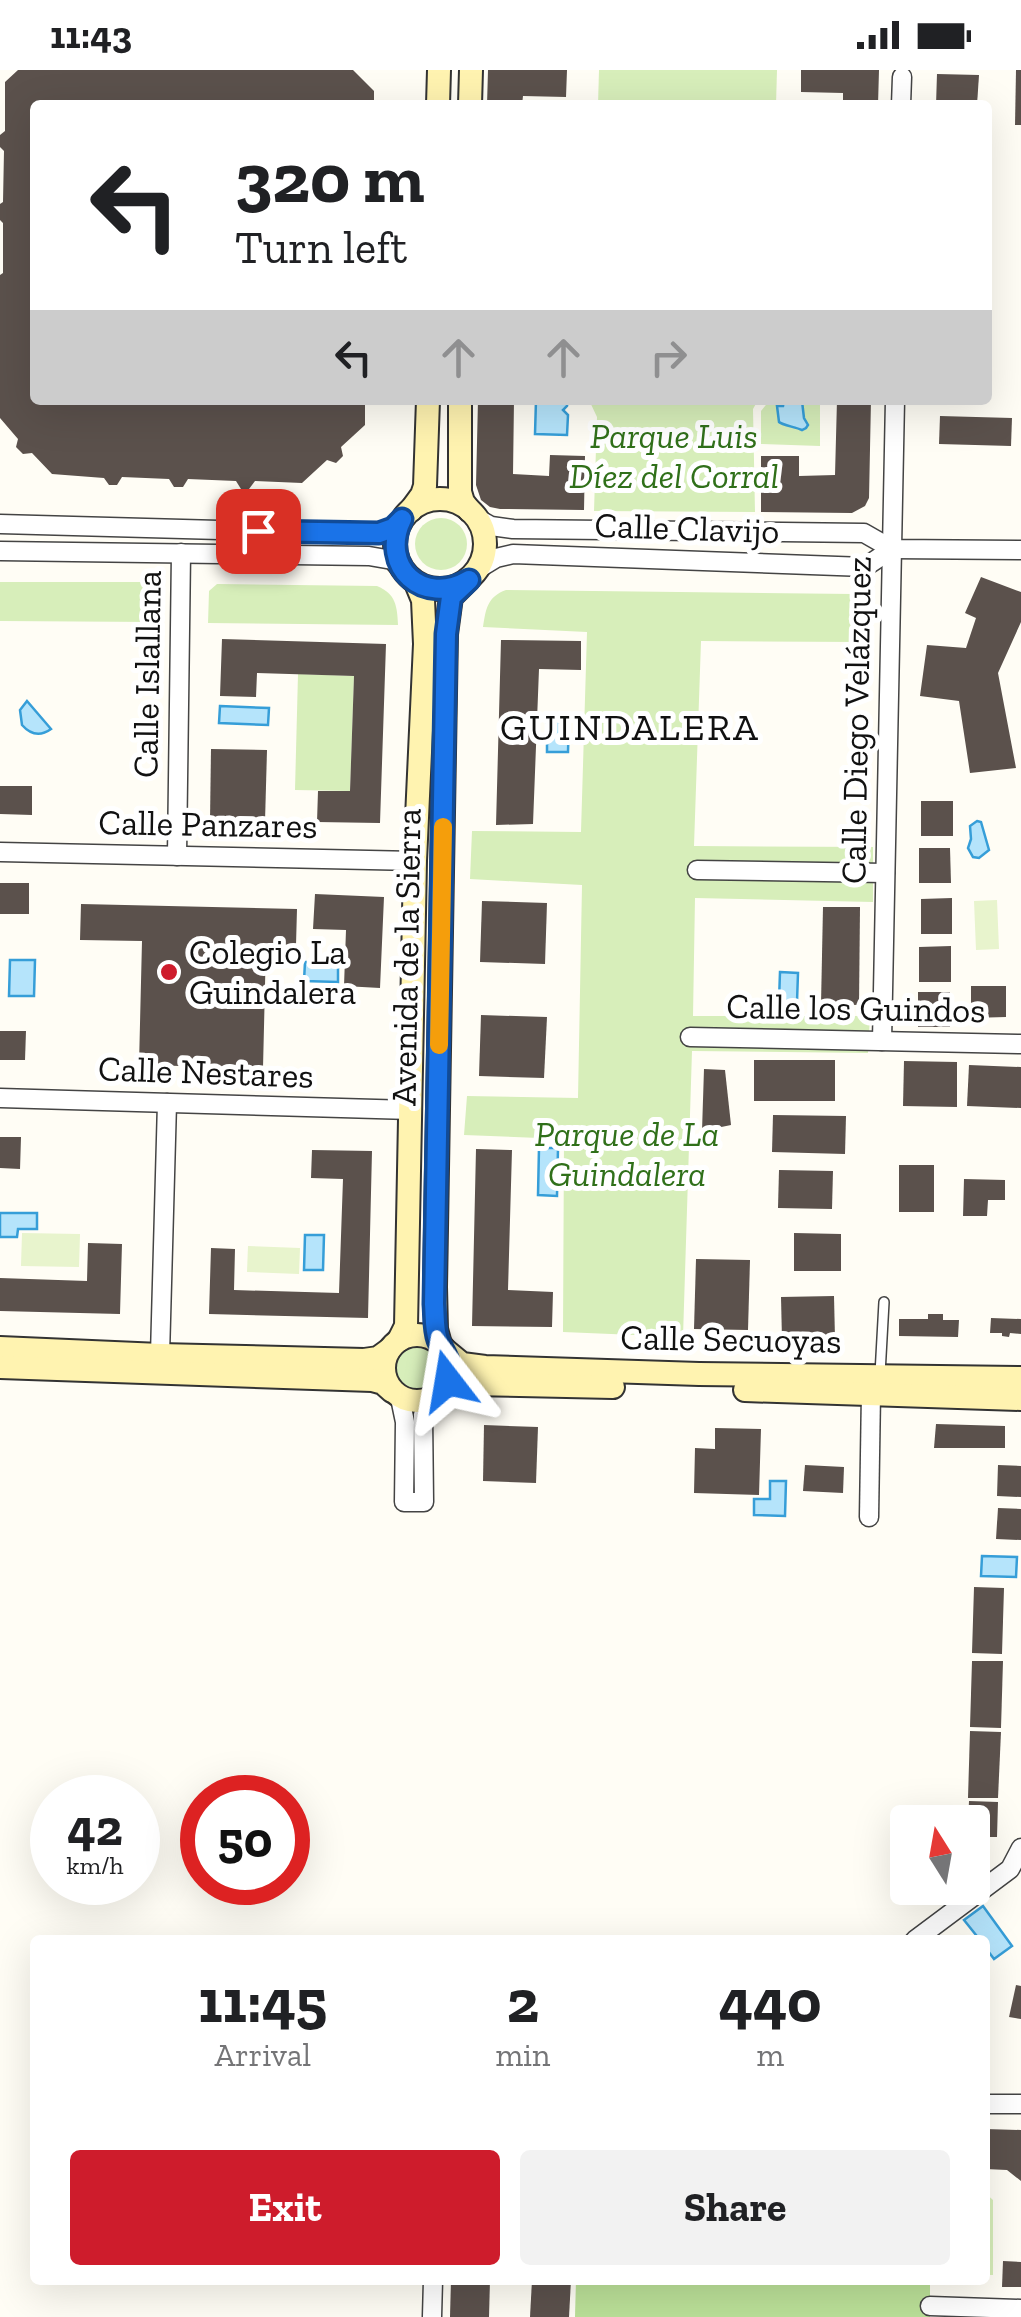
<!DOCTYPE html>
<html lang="en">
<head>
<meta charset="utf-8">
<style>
	:root { --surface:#fff; --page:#f2f2f2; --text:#202124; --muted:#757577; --accent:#ce1c2c }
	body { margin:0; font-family:"Zilla Slab",serif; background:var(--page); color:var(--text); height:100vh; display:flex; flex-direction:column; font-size:38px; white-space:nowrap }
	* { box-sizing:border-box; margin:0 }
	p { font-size:32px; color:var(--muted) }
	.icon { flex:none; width:55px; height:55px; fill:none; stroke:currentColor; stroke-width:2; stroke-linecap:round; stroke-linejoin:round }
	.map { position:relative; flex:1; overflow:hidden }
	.details { position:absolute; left:30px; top:1865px; width:960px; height:350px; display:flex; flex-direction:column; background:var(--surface); border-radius:10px; box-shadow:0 10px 40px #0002 }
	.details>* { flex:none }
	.banner { position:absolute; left:30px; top:30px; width:962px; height:305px; border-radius:10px; box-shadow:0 10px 40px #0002; background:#fff; color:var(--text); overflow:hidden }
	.needle { width:65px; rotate:349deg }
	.fabs { position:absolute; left:890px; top:1735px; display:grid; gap:20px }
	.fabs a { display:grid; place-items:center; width:100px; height:100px; border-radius:10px; background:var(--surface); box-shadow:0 10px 40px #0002; font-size:50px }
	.speed { position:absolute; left:30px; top:1705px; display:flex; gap:20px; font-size:50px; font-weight:700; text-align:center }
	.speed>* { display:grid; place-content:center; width:130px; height:130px; border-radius:50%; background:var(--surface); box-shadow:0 10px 40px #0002; line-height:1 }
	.speed small { font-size:25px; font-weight:400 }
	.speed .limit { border:15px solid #d22; background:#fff; color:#111 }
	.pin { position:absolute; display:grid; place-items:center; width:85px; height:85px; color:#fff; margin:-42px; border-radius:20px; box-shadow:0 5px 15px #0006 }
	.me { position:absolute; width:110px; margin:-55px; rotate:346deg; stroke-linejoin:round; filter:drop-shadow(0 0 8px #0008) }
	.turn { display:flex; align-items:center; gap:35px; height:210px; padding:0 40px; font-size:45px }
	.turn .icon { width:130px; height:130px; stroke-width:2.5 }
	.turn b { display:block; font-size:70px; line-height:85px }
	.lanes { display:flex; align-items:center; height:95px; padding:0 40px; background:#0003; justify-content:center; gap:50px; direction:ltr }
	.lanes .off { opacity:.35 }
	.eta { display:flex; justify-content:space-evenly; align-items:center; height:170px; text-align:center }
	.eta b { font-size:60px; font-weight:700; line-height:70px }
	.button { display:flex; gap:20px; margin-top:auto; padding:20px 40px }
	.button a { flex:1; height:115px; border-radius:10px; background:var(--accent); color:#fff; font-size:40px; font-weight:700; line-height:115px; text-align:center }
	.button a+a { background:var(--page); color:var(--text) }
	.status { display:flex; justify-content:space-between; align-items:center; height:70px; padding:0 50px; background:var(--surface); direction:ltr }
	.status svg { height:28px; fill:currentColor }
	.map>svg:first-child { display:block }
	.green { fill:#d7eeba }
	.forest { fill:#bbe098 }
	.pitch { fill:#e8f4cd }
	.water { fill:#b5e4fb; stroke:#369ed8; stroke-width:2.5 }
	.building { fill:#5b514c }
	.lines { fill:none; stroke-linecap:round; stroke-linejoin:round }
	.lane-casing { stroke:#444; stroke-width:12 }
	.street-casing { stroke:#444; stroke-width:21 }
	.secondary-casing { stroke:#333; stroke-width:26 }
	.lane { stroke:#fff; stroke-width:9 }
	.street { stroke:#fff; stroke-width:18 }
	.secondary { stroke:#fff3b0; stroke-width:22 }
	.route-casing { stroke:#114b97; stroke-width:25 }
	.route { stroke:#1a73e8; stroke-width:18 }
	.slow { stroke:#f59e0b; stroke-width:18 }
	.poi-dot { fill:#ce1c2c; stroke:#fff; stroke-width:4 }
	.labels { text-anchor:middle; stroke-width:10; stroke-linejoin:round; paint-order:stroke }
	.park-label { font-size:35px; font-style:italic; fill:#30701a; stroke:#fff }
	.street-label { font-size:35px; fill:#111; stroke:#fff }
	.poi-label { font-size:35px; fill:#111; stroke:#fff; text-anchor:start }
	.neighbourhood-label { font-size:38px; letter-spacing:2.5px; fill:#111; stroke:#fff }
</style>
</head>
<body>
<div class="status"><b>11:43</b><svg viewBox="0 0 49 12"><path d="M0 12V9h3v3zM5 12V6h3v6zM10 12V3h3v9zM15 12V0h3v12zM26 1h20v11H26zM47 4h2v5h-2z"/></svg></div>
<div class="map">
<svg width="1021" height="2247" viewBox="0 0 1021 2247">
	<rect width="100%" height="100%" fill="#fffdf5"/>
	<g class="green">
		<path d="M599 0H777L776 35H598Z"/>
		<path d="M589 330H758L753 339 755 442 594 441 597 347Z"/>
		<path d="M770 330H820V376L761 374V341Z"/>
		<circle cx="441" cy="474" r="26"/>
		<path d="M0 512H147L153 521V552L0 551Z"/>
		<path d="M217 514 377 516C396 524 397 536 398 555L208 553 209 521Z"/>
		<path d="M506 520 853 524 862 535 861 572 701 571 694 776 873 777V832L695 828 693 946H870L868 983 692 981 683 1267 563 1262 564 1069 464 1065 467 1026 578 1028 582 815 470 809 472 761 581 762 587 562 483 557C486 539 487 527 506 520Z"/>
		<path d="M298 604 354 606 350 721 295 720Z"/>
		<path d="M416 1270C464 1279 447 1343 401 1326 389 1308 378 1301 395 1283 403 1275 405 1272 416 1270Z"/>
		<path d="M985 2123 993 2130V2205H986L985 2213 935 2211 985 2210Z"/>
	</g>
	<path class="forest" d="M576 2210H930V2247H575Z"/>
	<g class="pitch">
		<path d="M997 830 999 879 976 880 974 831Z"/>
		<path d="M22 1163 80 1164 79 1197 21 1196Z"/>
		<path d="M248 1176 300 1178 299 1204 247 1202Z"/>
	</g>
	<g class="water">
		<path d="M536 330H568L567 336 563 340 568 345 567 365 535 364Z"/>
		<path d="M784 330 802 331 804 348 808 355 806 358 802 360C795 357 782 355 779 352L777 336H783Z"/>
		<path d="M27 631 51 659C40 667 30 664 22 655L20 640Z"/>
		<path d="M220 636 269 638 268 655 219 653Z"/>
		<path d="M547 648H569L568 682H547Z"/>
		<path d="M977 751 981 752 989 780 979 788 973 787 968 778 971 769 970 756Z"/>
		<path d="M10 890H35L34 926H9Z"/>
		<path d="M305 892 338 893V912L304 911Z"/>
		<path d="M780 902 798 903 797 932 779 931Z"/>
		<path d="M539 1078H558L557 1126 538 1125Z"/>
		<path d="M0 1143H37V1159H18L17 1167H0Z"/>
		<path d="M305 1165H324L323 1200H304Z"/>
		<path d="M770 1411H786L785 1446 754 1445V1429H770Z"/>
		<path d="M982 1486 1017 1487 1016 1507 981 1506Z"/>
		<path d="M983 1836 1012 1876 994 1889 985 1877V1870H980L964 1850Z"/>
	</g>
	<g class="building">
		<path d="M18 0H353L374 21V35H35V330L263 333 266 330H365V355L341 377 343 386 336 393 327 390 302 413 255 411 249 419H241L236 411 188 409 183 417H174L169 409 122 407 117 415H109L104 408 52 404 32 383 23 384 16 377 18 369 0 348V205L3 203V153L0 150V134L3 132 4 81 0 77V65L5 61V12Z"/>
		<path d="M488 0H567L566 27 523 26 522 35H487Z"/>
		<path d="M801 0H879L878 35H843V23L801 22Z"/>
		<path d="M1016 0H1021V55H1015Z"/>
		<path d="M937 4 979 5 977 35H936Z"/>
		<path d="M478 330H514L513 404 549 406 550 385 585 386 584 440 500 439 490 437 481 430 476 415Z"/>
		<path d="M837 330H871L869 428 865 436 852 443 761 442V386H799V406L835 405Z"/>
		<path d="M940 346 1012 348 1011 376 939 374Z"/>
		<path d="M981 507 1021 522V552L998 603 1016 698 970 703 959 631 920 626 927 575 966 578 976 548 965 543Z"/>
		<path d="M222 569 386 574 380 753 317 752 318 721H350L354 606 257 603 256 627 220 626Z"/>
		<path d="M501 570 581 571V600L539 599 533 754 496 755Z"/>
		<path d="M211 679 267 680 265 752 210 751Z"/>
		<path d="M0 716H32V745L0 744Z"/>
		<rect x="921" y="731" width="32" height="35"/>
		<path d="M919 778H950L951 813H919Z"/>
		<rect x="0" y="813" width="29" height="31"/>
		<path d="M315 824 384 827 380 918 344 916 346 860 313 859Z"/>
		<path d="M952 828V864H921V829Z"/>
		<path d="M482 831 547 833 545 894 480 892Z"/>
		<path d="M81 834 297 839 296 875 266 874 263 998 139 995 142 871 80 870Z"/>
		<path d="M823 837H860L859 935 821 934Z"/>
		<path d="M951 876V912H919V877Z"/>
		<path d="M971 916H1006V947L971 948Z"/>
		<rect x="918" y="922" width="32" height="35"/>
		<path d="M481 945 547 947 544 1008 479 1006Z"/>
		<path d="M0 961H26L25 990H0Z"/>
		<rect x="754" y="990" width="81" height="41"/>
		<path d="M904 991 957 992V1037L903 1036Z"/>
		<path d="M969 995 1021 997V1038L967 1036Z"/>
		<path d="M704 999 725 1000 731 1055 702 1061Z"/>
		<path d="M773 1045 846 1046 845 1084 772 1082Z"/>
		<path d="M0 1067H21L20 1099 0 1098Z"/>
		<path d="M476 1079 512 1080 508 1220 553 1222 552 1257 472 1256Z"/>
		<path d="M312 1080 372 1081 368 1248 209 1244 211 1178 235 1179 234 1220 339 1223 343 1109 311 1108Z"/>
		<rect x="899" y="1095" width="35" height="47"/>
		<path d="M779 1100 833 1101 832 1139 778 1138Z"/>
		<path d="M964 1109 1005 1110V1130H988L987 1146H963Z"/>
		<path d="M794 1163 841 1164V1201H794Z"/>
		<path d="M88 1173 122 1174 120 1244 0 1241V1208L87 1211Z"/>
		<path d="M696 1189 750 1190 748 1260 694 1259Z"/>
		<path d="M834 1226 835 1269 782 1270 781 1227Z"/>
		<path d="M928 1244H943V1250H959L958 1267 899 1266V1249H928Z"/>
		<path d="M991 1248 1021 1249V1264L1010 1263 1009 1267 1002 1266V1263H990Z"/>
		<path d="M936 1354 1005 1356V1378H934Z"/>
		<path d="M484 1355 538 1357 536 1413 483 1411Z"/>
		<path d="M715 1358 761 1359 759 1425 694 1423 695 1378 715 1379Z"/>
		<path d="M805 1395 844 1397 843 1423 803 1421Z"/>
		<path d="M998 1395 1021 1396V1427L997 1426Z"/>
		<path d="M998 1438 1021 1439V1470L996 1469Z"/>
		<path d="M974 1517 1004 1518 1002 1584 972 1583Z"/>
		<path d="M972 1591H1003L1001 1658 970 1657Z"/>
		<path d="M970 1661 1001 1662 998 1728H968Z"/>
		<path d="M969 1731 998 1732 997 1767H972V1752H968Z"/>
		<path d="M1016 1915 1021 1916V1949L1009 1947Z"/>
		<path d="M985 2059 1021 2060V2111L1007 2100 985 2099Z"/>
		<path d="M1003 2191 1021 2192V2217H1002Z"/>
		<path d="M451 2210H490L489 2247H450Z"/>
		<path d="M532 2210H571L569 2247H530Z"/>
	</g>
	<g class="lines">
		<g class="lane-casing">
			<path id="lane" d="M880 1304 884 1232"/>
		</g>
		<g class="street-casing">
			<g id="street">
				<path d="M901 35 902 7"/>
				<path d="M477 448 491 456 513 459 864 463 892 479 1021 480"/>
				<path d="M0 454 369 464 393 458 402 449"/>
				<path d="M0 481 369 486 392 490 403 501"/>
				<path d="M478 499 496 488 513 484 865 497 892 479"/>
				<path d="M0 782 415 791"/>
				<path d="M177 786 181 483"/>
				<path d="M697 800 885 803"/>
				<path d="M690 967 1021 974"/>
				<path d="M882 971 895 330"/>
				<path d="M0 1028 411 1040"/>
				<path d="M160 1285 167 1033"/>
				<path d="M400 1328 405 1352 404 1432H424L423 1345 433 1328"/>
				<path d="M869 1447 871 1323"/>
				<path d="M915 1870 1010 1799 1021 1778"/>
				<path d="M985 2034H1021"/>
				<path d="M930 2236 1021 2239"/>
				<path d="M432 2247 433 2210"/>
			</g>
		</g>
		<g class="secondary-casing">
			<g id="secondary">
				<path d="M438 35 439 0"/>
				<path d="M470 35 471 0"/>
				<path d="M460 330V422L463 432 470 441"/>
				<circle cx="440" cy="474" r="45"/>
				<path d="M411 440 422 425 425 416 428 330"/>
				<circle cx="417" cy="1298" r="33"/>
				<path d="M399 1270 406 1256 415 791 425 574 423 530 416 513"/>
				<path d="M440 1274 436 1259 435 1217 446 564 451 527 469 509"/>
				<path d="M0 1278 160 1285 364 1290 378 1288 389 1280"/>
				<path d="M445 1280 462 1294 485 1297 699 1304 1021 1308"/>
				<path d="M0 1297 372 1310 383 1313 392 1321"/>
				<path d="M745 1320 1021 1329"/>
				<path d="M442 1321 455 1316 468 1314 613 1317"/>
			</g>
		</g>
		<use href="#lane" class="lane"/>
		<use href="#street" class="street"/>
		<use href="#secondary" class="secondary"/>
	</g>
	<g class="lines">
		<g class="route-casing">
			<path id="route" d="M258 461 379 463 393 458 402 449C379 497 423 537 469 510L451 527 446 564 434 1234C435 1245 434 1259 438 1270 445 1286 453 1292 448 1311"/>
		</g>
		<use href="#route" class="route"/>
		<path class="slow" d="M439 975 443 757"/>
	</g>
	<circle class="poi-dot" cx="169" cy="902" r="10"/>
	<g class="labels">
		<g class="park-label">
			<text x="674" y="378">Parque Luis<tspan x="674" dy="40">Díez del Corral</tspan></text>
			<text x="627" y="1076">Parque de La<tspan x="627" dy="40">Guindalera</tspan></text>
		</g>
		<g class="street-label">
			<text transform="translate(687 458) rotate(2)" y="12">Calle Clavijo</text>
			<text transform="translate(147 604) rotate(-89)" y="12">Calle Islallana</text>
			<text transform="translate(856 650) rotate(-89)" y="12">Calle Diego Velázquez</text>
			<text transform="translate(208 754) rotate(1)" y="12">Calle Panzares</text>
			<text transform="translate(406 887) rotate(-89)" y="12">Avenida de la Sierra</text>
			<text transform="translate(856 938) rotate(1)" y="12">Calle los Guindos</text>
			<text transform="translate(206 1002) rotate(2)" y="12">Calle Nestares</text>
			<text transform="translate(731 1269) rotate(1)" y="12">Calle Secuoyas</text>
		</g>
		<g class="poi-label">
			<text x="189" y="894">Colegio La<tspan x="189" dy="40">Guindalera</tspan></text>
		</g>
		<g class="neighbourhood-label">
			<text x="630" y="670">GUINDALERA</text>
		</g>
	</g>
</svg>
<div class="fabs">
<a><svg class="needle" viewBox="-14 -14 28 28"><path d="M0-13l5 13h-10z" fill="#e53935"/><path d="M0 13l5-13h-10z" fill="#757577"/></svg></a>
</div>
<div class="speed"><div>42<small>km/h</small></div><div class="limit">50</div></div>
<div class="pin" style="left:258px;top:461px;background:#d93025"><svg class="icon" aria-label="arrive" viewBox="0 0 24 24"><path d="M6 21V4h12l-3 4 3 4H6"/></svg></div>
<svg class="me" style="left:448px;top:1311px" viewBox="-20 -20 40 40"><path d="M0-17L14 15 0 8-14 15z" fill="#1a73e8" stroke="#fff" stroke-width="4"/></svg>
<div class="banner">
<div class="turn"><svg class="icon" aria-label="left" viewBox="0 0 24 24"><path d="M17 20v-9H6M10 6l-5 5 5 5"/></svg><div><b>320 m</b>Turn left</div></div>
<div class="lanes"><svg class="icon" aria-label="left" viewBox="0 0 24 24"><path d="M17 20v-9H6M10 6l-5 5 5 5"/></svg><svg class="icon off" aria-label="ahead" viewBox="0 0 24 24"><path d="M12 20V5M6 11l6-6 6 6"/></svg><svg class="icon off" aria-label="ahead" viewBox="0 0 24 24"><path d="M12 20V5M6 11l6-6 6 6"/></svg><svg class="icon off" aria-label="right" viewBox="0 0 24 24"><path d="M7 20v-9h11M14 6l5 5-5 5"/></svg></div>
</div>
<section class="details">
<div class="eta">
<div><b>11:45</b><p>Arrival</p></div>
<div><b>2</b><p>min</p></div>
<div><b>440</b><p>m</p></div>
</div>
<div class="button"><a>Exit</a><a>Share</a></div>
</section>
</div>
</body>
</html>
